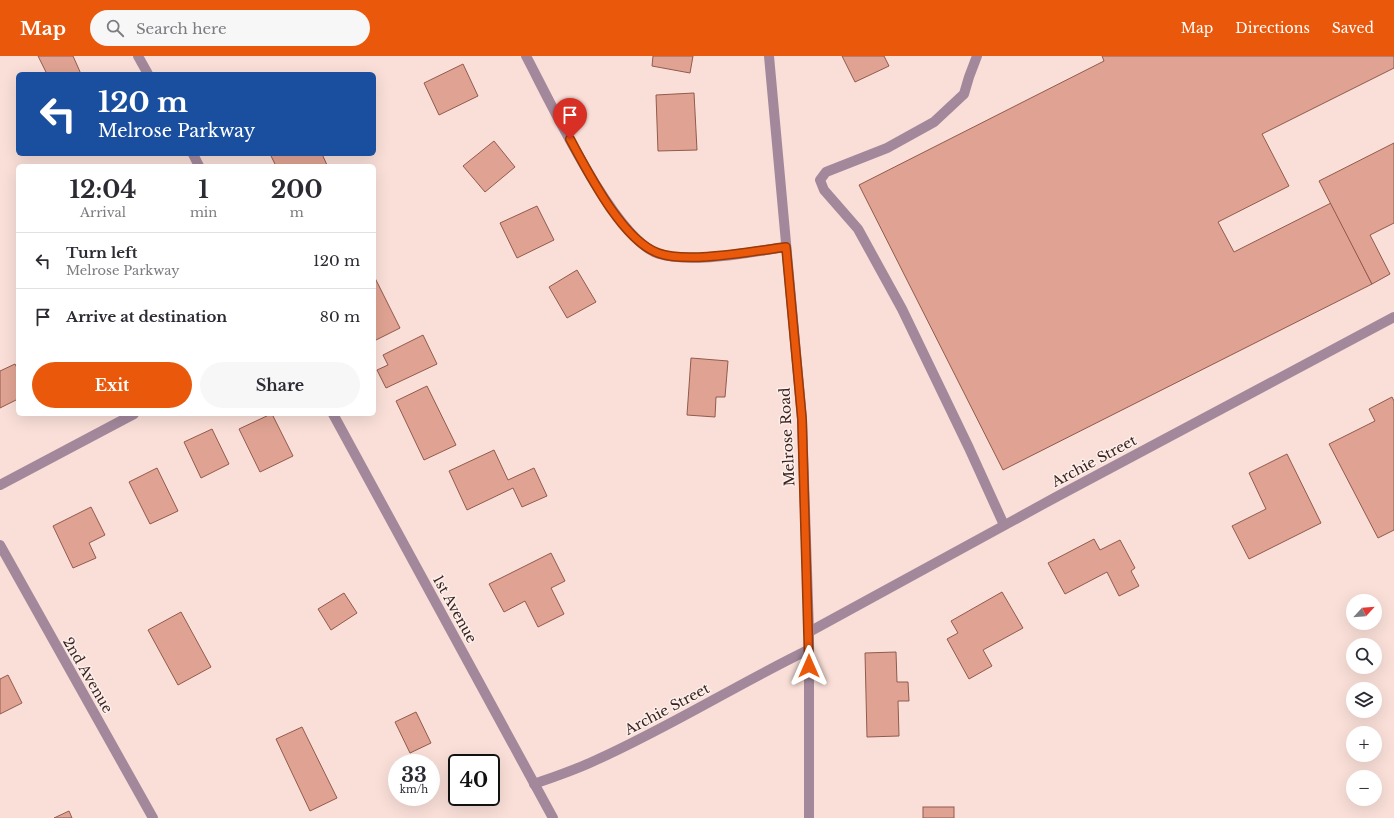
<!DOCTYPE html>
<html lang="en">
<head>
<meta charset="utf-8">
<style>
	:root { --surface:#fff; --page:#f7f7f7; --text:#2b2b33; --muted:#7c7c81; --line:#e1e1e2; --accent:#ea580c }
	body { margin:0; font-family:"Libre Baskerville",serif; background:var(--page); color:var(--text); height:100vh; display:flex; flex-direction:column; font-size:15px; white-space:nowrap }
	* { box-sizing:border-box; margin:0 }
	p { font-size:13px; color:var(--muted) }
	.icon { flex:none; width:22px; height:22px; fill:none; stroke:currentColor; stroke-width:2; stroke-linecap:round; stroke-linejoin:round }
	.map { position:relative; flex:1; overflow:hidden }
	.side { position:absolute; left:16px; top:108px; width:360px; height:252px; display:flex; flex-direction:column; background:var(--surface); border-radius:6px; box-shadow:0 4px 16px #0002 }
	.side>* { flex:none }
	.banner { position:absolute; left:16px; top:16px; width:360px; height:84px; border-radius:6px; box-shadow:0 4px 16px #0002; background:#1a4fa0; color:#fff; overflow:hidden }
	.needle { width:26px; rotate:64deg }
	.fabs { position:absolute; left:1346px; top:538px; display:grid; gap:8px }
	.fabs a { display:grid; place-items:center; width:36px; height:36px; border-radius:50%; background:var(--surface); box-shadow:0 4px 16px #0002; font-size:20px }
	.speed { position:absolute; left:388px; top:698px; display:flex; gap:8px; font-size:20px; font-weight:700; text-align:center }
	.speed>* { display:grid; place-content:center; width:52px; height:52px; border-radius:50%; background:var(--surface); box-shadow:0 4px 16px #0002; line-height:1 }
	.speed small { font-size:10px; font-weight:400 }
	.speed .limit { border:2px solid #111; border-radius:6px; background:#fff; color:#111 }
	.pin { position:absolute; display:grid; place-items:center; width:34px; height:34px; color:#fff; margin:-41px -17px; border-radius:50% 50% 50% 0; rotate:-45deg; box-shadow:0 0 4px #0007 }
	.pin .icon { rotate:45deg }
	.me { position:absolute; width:44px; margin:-22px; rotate:0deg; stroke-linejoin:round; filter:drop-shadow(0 0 3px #0008) }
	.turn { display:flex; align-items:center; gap:14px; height:84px; padding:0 16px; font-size:18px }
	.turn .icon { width:52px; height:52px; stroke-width:2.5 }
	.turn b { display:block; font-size:28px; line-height:34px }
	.eta { display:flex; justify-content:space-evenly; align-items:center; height:68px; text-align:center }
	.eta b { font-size:24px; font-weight:700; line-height:28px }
	.action { display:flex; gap:8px; margin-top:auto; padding:8px 16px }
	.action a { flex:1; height:46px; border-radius:24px; background:var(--accent); color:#fff; font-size:16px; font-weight:700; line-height:46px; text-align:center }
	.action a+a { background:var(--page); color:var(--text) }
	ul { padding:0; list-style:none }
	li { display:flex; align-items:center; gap:12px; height:56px; padding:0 16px; border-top:1px solid var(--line) }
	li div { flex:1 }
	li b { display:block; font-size:15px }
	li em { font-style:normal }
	header { display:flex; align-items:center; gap:24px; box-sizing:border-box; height:56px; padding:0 20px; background:var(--accent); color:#fff }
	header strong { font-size:19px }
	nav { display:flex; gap:22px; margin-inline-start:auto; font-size:14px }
	.search { width:280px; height:36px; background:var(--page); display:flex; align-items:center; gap:10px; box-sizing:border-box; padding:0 14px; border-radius:22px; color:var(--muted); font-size:15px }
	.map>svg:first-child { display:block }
	.building { fill:#e0a393; stroke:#915a4c }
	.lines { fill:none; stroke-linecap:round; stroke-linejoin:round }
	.service { stroke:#a3889c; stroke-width:10 }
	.minor { stroke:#a3889c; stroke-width:10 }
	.tertiary { stroke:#a3889c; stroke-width:10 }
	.route-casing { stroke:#983908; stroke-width:10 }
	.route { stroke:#ea580c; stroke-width:7 }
	.labels { text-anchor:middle; stroke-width:3; stroke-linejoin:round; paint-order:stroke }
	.street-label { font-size:14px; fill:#3a221c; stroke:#fcefec }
</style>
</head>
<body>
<header>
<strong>Map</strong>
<div class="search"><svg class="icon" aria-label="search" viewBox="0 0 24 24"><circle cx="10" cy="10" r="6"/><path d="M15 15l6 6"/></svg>Search here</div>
<nav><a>Map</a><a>Directions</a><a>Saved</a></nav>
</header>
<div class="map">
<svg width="1394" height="762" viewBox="0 0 1394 762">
	<rect width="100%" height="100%" fill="#f9dfd8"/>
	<g class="building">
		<path d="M38 0H73L81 18H47Z"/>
		<path d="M653 0H693L690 17 652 10Z"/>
		<path d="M842 0H884L889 10 855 26Z"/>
		<path d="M1102 0H1394V12L1262 78 1289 130 1218 166 1234 196 1331 147 1372 228 1003 414 859 129 1104 5Z"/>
		<path d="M463 8 478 40 439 59 424 27Z"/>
		<path d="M694 37 697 94 658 95 656 39Z"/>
		<path d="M494 85 515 111 485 136 463 110Z"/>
		<path d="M1394 87V167L1370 179 1390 218 1372 228 1319 125Z"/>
		<path d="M270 98H322L327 109 276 110Z"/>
		<path d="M537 150 554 184 517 202 500 167Z"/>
		<path d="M577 214 596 246 567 262 549 231Z"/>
		<path d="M374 220 400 272 374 285Z"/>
		<path d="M423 279 437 308 386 332 377 314 388 309 383 299Z"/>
		<path d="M691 302 728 305 725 341H716L715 361 687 359Z"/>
		<path d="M15 308 18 314V343L0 352V315Z"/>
		<path d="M427 330 456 389 424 404 396 345Z"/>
		<path d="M1392 341 1394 345V474L1378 482 1329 388 1375 365 1369 353Z"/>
		<path d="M271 358H272L293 400 260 416 239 373Z"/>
		<path d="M212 373 229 408 201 422 184 386Z"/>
		<path d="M494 394 508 424 534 412 547 440 522 451 513 432 467 454 449 415Z"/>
		<path d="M1287 398 1321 467 1249 503 1232 470 1266 453 1249 417Z"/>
		<path d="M157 412 178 455 150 468 129 426Z"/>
		<path d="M91 451 105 479 89 487 96 502 73 512 53 470Z"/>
		<path d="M1094 483 1100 494 1120 484 1135 512 1131 515 1139 530 1119 540 1107 516 1065 538 1048 507Z"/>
		<path d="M551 497 565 525 551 532 564 558 538 571 525 545 504 556 489 528Z"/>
		<path d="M1002 536 1023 572 983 594 992 610 969 623 947 583 958 577 951 565Z"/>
		<path d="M344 537 357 557 331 574 318 553Z"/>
		<path d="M181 556 211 611 178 629 148 574Z"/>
		<path d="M896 596 897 626H908L909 645H898L899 680 867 681 865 597Z"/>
		<path d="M8 619 22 647 0 658V623Z"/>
		<path d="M416 656 431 687 410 697 395 666Z"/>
		<path d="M302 671 337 742 310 755 276 683Z"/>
		<rect x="923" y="751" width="31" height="11"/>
		<path d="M69 755 72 762H54Z"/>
	</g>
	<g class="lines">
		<path class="service" d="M977 0 969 21 964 38 934 66 887 92 826 116 820 124 824 134 858 173 902 253 969 392 1004 469"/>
		<g class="minor">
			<path d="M138 0 148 18"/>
			<path d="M526 0C549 43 615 185 659 198 694 208 750 196 786 191"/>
			<path d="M193 98 199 110"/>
			<path d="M333 358 553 762"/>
			<path d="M0 429 134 358"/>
			<path d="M0 489 153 762"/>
			<path d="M809 576 1058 440 1394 261"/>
			<path d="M534 728C554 721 575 714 594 705 668 672 736 629 808 594"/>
		</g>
		<path class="tertiary" d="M769 0 802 363 809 576V762"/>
	</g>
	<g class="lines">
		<g class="route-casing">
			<path id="route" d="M570 83C588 116 622 184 658 197 687 208 753 195 786 191L802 363 809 610"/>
		</g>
		<use href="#route" class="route"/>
	</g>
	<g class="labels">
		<g class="street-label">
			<text transform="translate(787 381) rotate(-93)" y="5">Melrose Road</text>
			<text transform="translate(1094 405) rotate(-28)" y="5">Archie Street</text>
			<text transform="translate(455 553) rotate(61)" y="5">1st Avenue</text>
			<text transform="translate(88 619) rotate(60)" y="5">2nd Avenue</text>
			<text transform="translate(667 653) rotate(-28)" y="5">Archie Street</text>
		</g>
	</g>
</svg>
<div class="fabs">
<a><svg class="needle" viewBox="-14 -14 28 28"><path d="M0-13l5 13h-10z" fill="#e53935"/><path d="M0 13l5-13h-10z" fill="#7c7c81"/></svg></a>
<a><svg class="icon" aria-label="search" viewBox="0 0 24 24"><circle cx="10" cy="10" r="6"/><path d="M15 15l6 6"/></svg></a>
<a><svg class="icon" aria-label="layers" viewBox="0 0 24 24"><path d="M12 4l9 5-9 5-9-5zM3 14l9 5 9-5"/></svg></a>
<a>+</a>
<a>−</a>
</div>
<div class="speed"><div>33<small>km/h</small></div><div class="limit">40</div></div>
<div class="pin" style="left:570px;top:83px;background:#d93025"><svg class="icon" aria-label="arrive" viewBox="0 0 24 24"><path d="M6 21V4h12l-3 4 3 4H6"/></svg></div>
<svg class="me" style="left:809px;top:610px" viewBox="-20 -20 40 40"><path d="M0-17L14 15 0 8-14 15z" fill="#ea580c" stroke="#fff" stroke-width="4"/></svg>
<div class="banner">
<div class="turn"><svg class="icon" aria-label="left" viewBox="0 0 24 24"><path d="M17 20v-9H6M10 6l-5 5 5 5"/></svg><div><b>120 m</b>Melrose Parkway</div></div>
</div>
<section class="side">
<div class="eta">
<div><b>12:04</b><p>Arrival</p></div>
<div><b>1</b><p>min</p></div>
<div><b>200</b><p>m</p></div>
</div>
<ul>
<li><svg class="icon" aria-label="left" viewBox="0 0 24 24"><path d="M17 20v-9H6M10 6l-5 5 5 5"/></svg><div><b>Turn left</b><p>Melrose Parkway</p></div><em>120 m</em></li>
<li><svg class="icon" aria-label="arrive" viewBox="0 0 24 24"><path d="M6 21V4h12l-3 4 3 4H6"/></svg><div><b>Arrive at destination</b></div><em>80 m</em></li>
</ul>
<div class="action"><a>Exit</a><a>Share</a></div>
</section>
</div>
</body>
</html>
